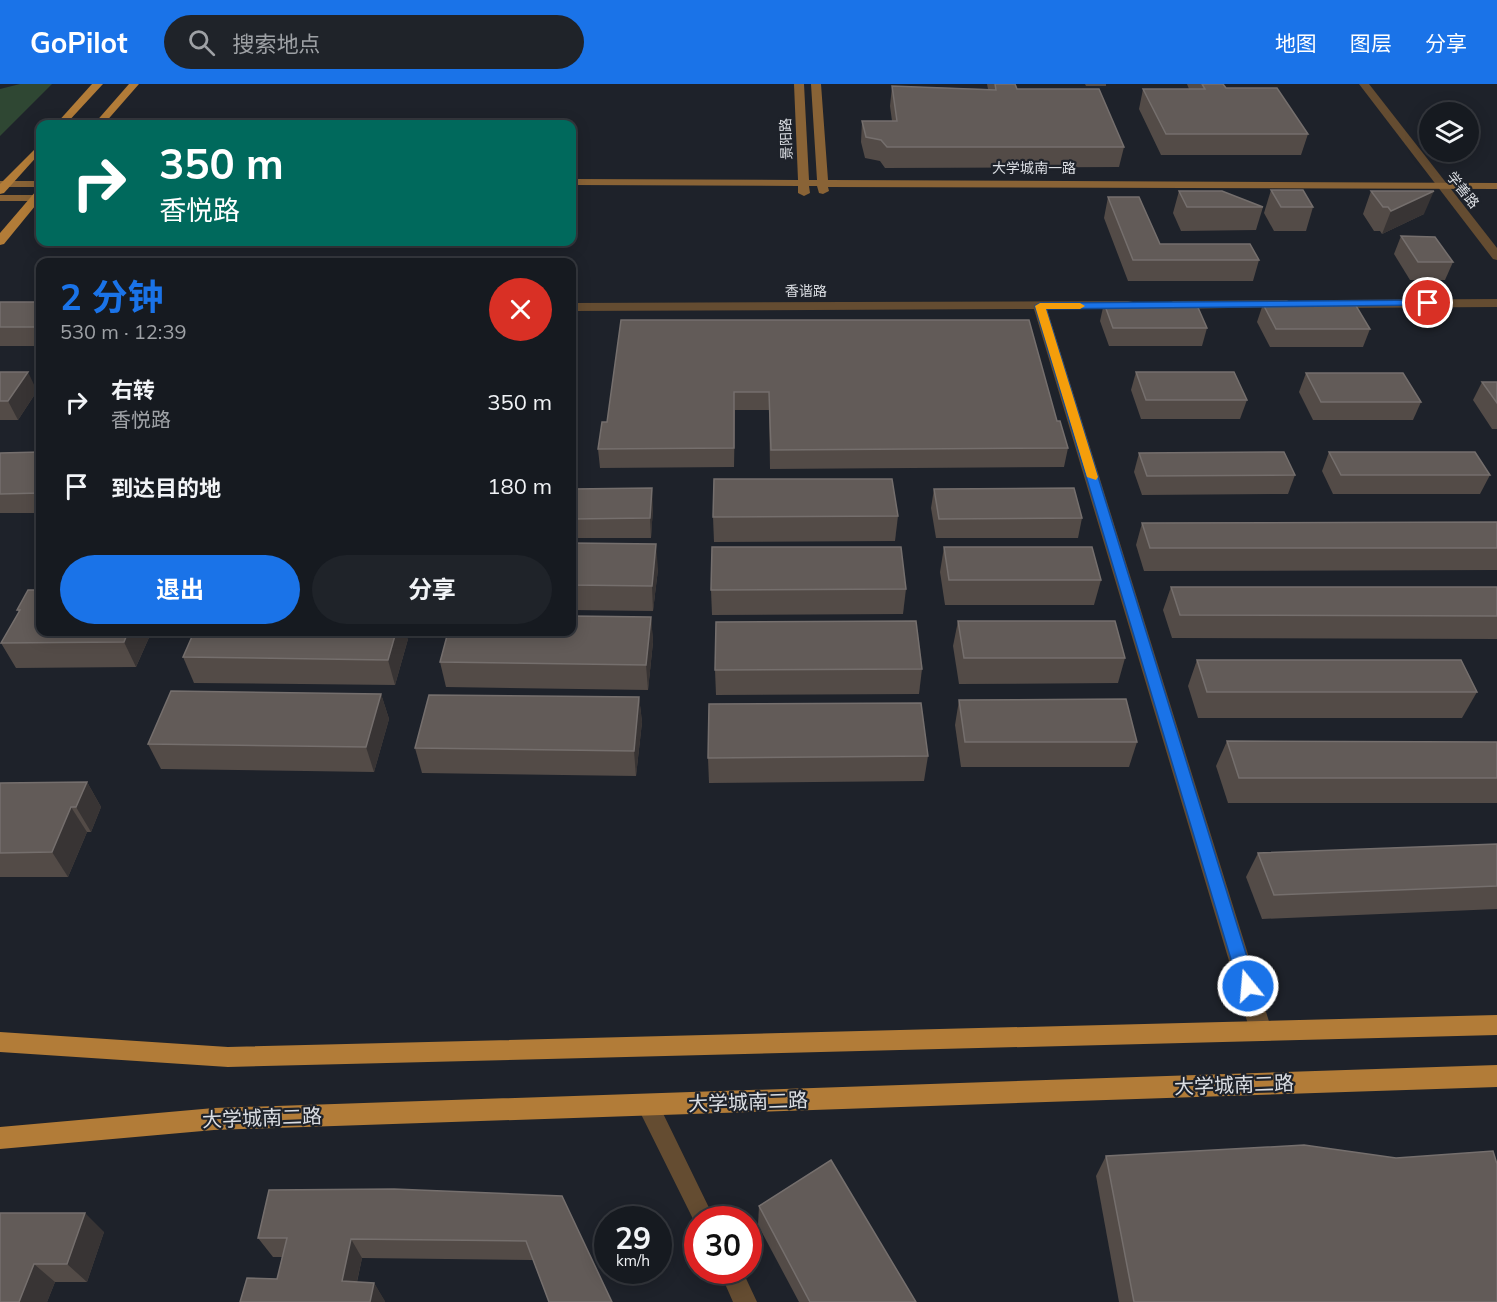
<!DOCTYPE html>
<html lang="zh">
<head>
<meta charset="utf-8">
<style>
	:root { --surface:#161a20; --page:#1f2329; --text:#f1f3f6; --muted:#9ea1a5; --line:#35383e; --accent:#1a73e8 }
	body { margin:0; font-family:Mulish,"Noto Sans SC",sans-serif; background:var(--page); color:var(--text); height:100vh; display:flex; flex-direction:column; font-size:22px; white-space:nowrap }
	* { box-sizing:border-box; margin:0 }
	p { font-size:20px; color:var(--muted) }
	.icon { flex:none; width:33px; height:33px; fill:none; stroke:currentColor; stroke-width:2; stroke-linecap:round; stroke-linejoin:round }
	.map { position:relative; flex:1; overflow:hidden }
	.panel { position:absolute; left:36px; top:174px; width:540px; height:378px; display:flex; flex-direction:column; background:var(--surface); border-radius:12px; box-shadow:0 3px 15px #0003,0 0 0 2px var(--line) }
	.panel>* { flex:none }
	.top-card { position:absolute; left:36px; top:36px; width:540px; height:126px; border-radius:12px; box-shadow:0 3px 15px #0003,0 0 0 2px var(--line); background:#00695c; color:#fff; overflow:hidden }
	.controls { position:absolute; left:1419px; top:18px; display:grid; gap:12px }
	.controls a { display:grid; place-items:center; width:60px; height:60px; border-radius:50%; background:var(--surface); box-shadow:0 3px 15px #0003,0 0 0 2px var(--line); font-size:30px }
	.speed { position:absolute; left:594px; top:1122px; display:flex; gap:12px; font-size:30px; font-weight:700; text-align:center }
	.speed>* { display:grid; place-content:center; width:78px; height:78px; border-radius:50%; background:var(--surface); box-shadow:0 3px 15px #0003,0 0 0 2px var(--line); line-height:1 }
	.speed small { font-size:15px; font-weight:400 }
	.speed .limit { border:9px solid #d22; background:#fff; color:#111 }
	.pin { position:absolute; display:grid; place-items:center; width:51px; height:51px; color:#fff; margin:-26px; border:3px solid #fff; border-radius:50%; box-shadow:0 2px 6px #0007 }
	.me { position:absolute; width:66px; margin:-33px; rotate:343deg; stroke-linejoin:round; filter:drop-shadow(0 0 4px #0008) }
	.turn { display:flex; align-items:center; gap:21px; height:126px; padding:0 24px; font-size:27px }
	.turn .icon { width:78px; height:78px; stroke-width:2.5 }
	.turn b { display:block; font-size:42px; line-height:51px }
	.round { display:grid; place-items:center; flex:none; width:63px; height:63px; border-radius:32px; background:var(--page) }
	.summary { display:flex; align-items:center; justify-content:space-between; height:102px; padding:0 24px }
	h1 { font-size:36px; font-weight:700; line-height:45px; color:var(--accent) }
	.cta { display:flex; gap:12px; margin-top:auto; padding:12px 24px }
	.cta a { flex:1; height:69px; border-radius:36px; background:var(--accent); color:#fff; font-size:24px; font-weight:700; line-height:69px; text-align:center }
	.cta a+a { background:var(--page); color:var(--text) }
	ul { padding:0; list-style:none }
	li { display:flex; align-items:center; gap:18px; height:84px; padding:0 24px }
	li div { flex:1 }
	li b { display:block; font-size:22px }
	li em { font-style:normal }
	header { display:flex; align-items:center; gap:36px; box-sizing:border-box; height:84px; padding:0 30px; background:var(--accent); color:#fff }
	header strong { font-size:28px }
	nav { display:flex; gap:33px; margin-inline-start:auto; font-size:21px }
	.search { width:420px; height:54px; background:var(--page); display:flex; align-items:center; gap:15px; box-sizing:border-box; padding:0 21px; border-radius:33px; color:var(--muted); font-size:22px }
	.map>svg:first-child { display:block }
	.green { fill:#2f4733 }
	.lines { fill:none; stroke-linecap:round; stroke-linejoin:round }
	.pedestrian { fill:#644c31; fill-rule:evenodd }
	.minor { fill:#644c31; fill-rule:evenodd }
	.tertiary { fill:#644c31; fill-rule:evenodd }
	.secondary { fill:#896336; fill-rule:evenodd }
	.trunk { fill:#b27c38; fill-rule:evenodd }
	.wall { fill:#534b47 }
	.shaded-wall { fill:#383434 }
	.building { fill:#625b58; stroke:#756f6d; stroke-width:1.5 }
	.route { fill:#1a73e8; stroke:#114b97; stroke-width:1.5 }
	.slow { fill:#f59e0b }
	.labels { text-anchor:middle; stroke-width:4.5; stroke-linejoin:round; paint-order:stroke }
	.far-street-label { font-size:14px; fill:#dbdee3; stroke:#1e222a }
	.near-street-label { font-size:20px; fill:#dbdee3; stroke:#1e222a }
</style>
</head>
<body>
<header>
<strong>GoPilot</strong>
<div class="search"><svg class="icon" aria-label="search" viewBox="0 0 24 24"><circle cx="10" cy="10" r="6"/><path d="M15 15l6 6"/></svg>搜索地点</div>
<nav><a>地图</a><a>图层</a><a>分享</a></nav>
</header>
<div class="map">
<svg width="1497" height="1218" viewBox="0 0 1497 1218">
	<rect width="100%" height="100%" fill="#1e222a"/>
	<path class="green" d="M20 0H52L0 52V5Z"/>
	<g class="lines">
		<g class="pedestrian">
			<path d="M648 1012 656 1015 715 1136H698V1145L637 1022 640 1015Z"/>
			<path d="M719 1186H742L757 1218H733Z"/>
		</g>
		<g class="minor">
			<path d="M1497 215V223L1332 224 1326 220 1332 216Z"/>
			<path d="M1287 216 1293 220 1292 223 1173 225 1167 221 1173 217Z"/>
			<path d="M1128 217 1133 218V224L1047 225 1272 947 1269 954 1261 957 1253 954 1250 947 1034 225 572 227V219Z"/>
		</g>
		<path class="tertiary" d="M1359 0H1369L1497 164V176L1493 175Z"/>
		<g class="secondary">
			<path d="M794 0H804L809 96H817L811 0H821L828 96 1497 99V105L828 103 829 107 823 110 819 109 817 102H809L810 109 804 112 798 109V102L572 101V95L798 96Z"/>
			<rect x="0" y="97" width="40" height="6"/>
			<rect x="0" y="111" width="40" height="6"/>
		</g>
		<g class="trunk">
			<path d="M92 0H103L66 40H56Z"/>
			<path d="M129 0H139L104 40H94Z"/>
			<path d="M40 60V69L4 109 0 110V100Z"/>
			<path d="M40 106V116L4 160 0 161V149L36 107Z"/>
			<path d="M1497 931V951L228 983 0 968V948L228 963Z"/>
			<path d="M1497 981V1003L214 1046 0 1065V1043L214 1024Z"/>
		</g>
	</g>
	<g class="wall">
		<path d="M987 0H1015L1017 5 1124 63 1119 83 885 84 880 77 865 74 861 58 862 37H892L890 22 892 2 988 5Z"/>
		<path d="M1085 0H1106V2H1086Z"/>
		<path d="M1187 0H1223L1226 4 1308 50 1301 71H1161L1139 25 1143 5H1189Z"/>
		<path d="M1271 106 1313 123 1306 147H1274L1264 129Z"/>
		<path d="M1179 107 1263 123 1256 146 1181 147 1173 129Z"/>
		<path d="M1371 107 1424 130 1382 150 1380 147H1374L1363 130Z"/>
		<path d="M1108 113 1160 160 1259 176 1253 197H1128L1104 134Z"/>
		<path d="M1401 152 1453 178 1445 196H1410L1394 170Z"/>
		<rect x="0" y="218" width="40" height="44"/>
		<path d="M1104 219 1207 244 1202 262H1109L1100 237Z"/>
		<path d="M1263 220 1370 245 1363 263H1270L1257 238Z"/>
		<path d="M621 236 1057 337 1068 364 1064 383 770 385 769 326H735L734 383 600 384 598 365 607 338Z"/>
		<path d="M0 288 37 307 18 336H0Z"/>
		<path d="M1136 288 1247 316 1240 335H1141L1131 306Z"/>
		<path d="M1306 289 1421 318 1413 336H1313L1299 308Z"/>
		<path d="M1482 298H1497V345H1492L1473 316Z"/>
		<path d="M40 368V429H0V369Z"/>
		<path d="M1329 368 1490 391 1480 410H1333L1322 387Z"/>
		<path d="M1139 369 1295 391 1288 410 1142 411 1134 388Z"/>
		<path d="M572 405 653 423 651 454H572Z"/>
		<path d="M934 405 1082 434 1078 454H936L931 424Z"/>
		<path d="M898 432 895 457 714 458 713 433Z"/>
		<path d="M1497 438V486L1144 487 1136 461 1142 439Z"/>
		<path d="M572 459 658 485 653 527 572 526Z"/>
		<path d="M944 463 1101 496 1094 521H945L940 488Z"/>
		<path d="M1171 503H1497V555L1172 554 1163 526Z"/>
		<path d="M906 505 903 530 712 531 711 506Z"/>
		<path d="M28 506 40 548H155V549H151L136 583 16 584 1 559 19 528 17 526Z"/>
		<path d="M651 533 653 558 648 606 446 603 440 578Z"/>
		<path d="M958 537 1125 574 1118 599 959 600 953 562Z"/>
		<path d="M408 555 395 601 194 599 183 573Z"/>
		<path d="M1197 576 1477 608 1462 634H1198L1188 602Z"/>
		<path d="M922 585 919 610 716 611 715 586Z"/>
		<path d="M381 610 389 635 374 688 161 685 148 660Z"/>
		<path d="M639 613 642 638 636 692 422 689 415 664Z"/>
		<path d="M959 616 1137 658 1129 683H961L955 641Z"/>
		<path d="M1227 657 1497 658V719H1228L1216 682Z"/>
		<path d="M928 672 924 697 709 699 708 674Z"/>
		<path d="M87 698 101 723 91 748H87L68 793H0V699Z"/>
		<path d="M1497 760V825L1262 835 1246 793 1258 769Z"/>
		<path d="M1106 1072 1396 1074 1497 1218H1119L1096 1092Z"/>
		<path d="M562 1112 612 1218H549L533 1176 362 1174 357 1198 374 1199 385 1218H240L277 1195 282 1173H273L258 1154Z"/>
		<path d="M759 1122 916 1218H799L758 1141Z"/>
		<path d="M0 1129 104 1148 87 1198H55L47 1218H0Z"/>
	</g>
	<g class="shaded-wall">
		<path d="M1434 107 1424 130 1382 150 1391 127Z"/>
		<path d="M28 288 37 307 18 336 8 317Z"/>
		<path d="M652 404 653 423 651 454 650 434Z"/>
		<path d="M656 460 658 485 653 527 652 502Z"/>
		<path d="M651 533 653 558 648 606 646 581Z"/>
		<path d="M128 548H150L151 549 136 583 124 558Z"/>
		<path d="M396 548H406L408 555 395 601 388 576Z"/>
		<path d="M381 610 389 635 374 688 366 663Z"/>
		<path d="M639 613 642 638 636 692 634 667Z"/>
		<path d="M87 698 101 723 91 748 76 723Z"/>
		<path d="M71 723 87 748 68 793 52 768Z"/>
		<path d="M85 1129 104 1148 87 1198 67 1180Z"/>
		<path d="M351 1155 362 1174 353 1215 342 1197Z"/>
		<path d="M34 1180 55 1198 47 1218H19Z"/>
		<path d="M374 1199 385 1217V1218H370Z"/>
	</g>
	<g class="building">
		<path d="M995 0H1015L1017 5H1099L1124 63H887L881 56 866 53 862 37H897L892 2 996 6Z"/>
		<path d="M1202 0H1223L1226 4H1277L1308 50H1166L1143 5H1205Z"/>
		<path d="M1271 106H1303L1313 123H1281Z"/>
		<path d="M1179 107H1222L1263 123H1187Z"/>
		<path d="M1371 107H1434L1391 127 1388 123H1383Z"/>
		<path d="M1108 113H1139L1160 160H1250L1259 176H1133Z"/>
		<path d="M1401 152 1435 153 1453 178H1418Z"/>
		<rect x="0" y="218" width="40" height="25"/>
		<path d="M1104 219H1196L1207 244H1113Z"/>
		<path d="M1263 220H1355L1370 245H1276Z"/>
		<path d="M621 236H1029L1057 337H1060L1068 364 771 366 769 308H734V364L598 365 602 338H607Z"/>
		<path d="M0 288H28L8 317H0Z"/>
		<path d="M1136 288H1234L1247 316H1146Z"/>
		<path d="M1306 289H1403L1421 318H1321Z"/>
		<path d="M1482 298H1497V319Z"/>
		<path d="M40 368V409L0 410V369Z"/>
		<path d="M1284 368 1295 391 1147 392 1139 369Z"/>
		<path d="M1329 368H1475L1490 391H1341Z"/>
		<path d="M714 395H892L898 432 713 433Z"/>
		<path d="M652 404 650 434 572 435V405Z"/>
		<path d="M1074 404 1082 434 939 435 934 405Z"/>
		<path d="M1497 438V464H1150L1142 439Z"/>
		<path d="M572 459 656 460 652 502 572 501Z"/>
		<path d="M712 463H901L906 505 711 506Z"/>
		<path d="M944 463H1092L1101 496H949Z"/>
		<path d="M1171 503H1497V532L1180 531Z"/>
		<path d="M28 506H40V548H128L124 558 1 559 20 526H17Z"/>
		<path d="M572 532 651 533 646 581 440 578 448 548H572Z"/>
		<path d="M916 537 922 585 715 586 716 538Z"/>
		<path d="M958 537H1115L1125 574H964Z"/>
		<path d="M194 548H396L388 576 183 573Z"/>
		<path d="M1197 576H1461L1477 608H1207Z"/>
		<path d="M171 607 381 610 366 663 148 660Z"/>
		<path d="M429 611 639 613 634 667 415 664Z"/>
		<path d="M1126 615 1137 658H965L959 616Z"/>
		<path d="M921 619 928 672 708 674 709 620Z"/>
		<path d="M1227 657 1497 658V694H1239Z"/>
		<path d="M87 698 76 723H71L52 768 0 769V699Z"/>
		<path d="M1497 760V802L1274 811 1258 769Z"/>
		<path d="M1304 1061 1396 1074 1493 1067 1497 1080V1218H1134L1106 1072Z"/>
		<path d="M831 1076 916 1218H810L759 1122Z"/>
		<path d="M394 1105 562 1112 612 1218H549L526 1157 351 1155 342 1197 374 1199 370 1218H240L247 1194 277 1195 287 1154H258L269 1106Z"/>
		<path d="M0 1129H85L67 1180H34L19 1218H0Z"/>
	</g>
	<path class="route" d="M1428 216 1432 217V221L1046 225 1256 902 1253 907 1248 909 1242 907 1239 902 1035 222 1040 219Z"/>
	<path class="slow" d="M1040 219H1080L1085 222 1080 225H1046L1098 393 1096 396 1087 393 1035 222Z"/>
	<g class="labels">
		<g class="far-street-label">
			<text transform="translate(786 55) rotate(-92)" y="5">景阳路</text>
			<text x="1034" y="89">大学城南一路</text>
			<text transform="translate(1463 106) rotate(51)" y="5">学善路</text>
			<text x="806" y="212">香谐路</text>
		</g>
		<g class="near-street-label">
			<text transform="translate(1234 1001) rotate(-2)" y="7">大学城南二路</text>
			<text transform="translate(748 1018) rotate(-2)" y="7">大学城南二路</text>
			<text transform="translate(262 1034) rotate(-2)" y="7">大学城南二路</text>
		</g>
	</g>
</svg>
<div class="controls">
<a><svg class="icon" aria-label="layers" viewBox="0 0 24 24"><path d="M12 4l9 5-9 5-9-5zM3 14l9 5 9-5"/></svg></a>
</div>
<div class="speed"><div>29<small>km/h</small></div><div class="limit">30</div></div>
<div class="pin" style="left:1428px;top:219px;background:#d93025"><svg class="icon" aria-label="arrive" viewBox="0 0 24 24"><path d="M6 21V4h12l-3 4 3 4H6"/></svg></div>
<svg class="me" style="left:1248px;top:902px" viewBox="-20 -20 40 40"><circle r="17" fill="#1a73e8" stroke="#fff" stroke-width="3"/><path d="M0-11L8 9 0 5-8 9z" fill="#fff"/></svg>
<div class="top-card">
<div class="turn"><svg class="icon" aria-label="right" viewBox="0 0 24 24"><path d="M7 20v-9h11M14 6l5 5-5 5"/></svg><div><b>350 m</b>香悦路</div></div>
</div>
<section class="panel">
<div class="summary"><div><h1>2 分钟</h1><p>530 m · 12:39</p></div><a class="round" style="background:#d93025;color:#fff"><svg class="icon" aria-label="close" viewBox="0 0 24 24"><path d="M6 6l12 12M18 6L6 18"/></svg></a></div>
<ul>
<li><svg class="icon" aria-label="right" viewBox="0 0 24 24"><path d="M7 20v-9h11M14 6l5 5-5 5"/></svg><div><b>右转</b><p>香悦路</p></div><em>350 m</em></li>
<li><svg class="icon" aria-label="arrive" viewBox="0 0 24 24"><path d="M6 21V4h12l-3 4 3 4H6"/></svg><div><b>到达目的地</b></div><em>180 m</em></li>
</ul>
<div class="cta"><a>退出</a><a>分享</a></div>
</section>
</div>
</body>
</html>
